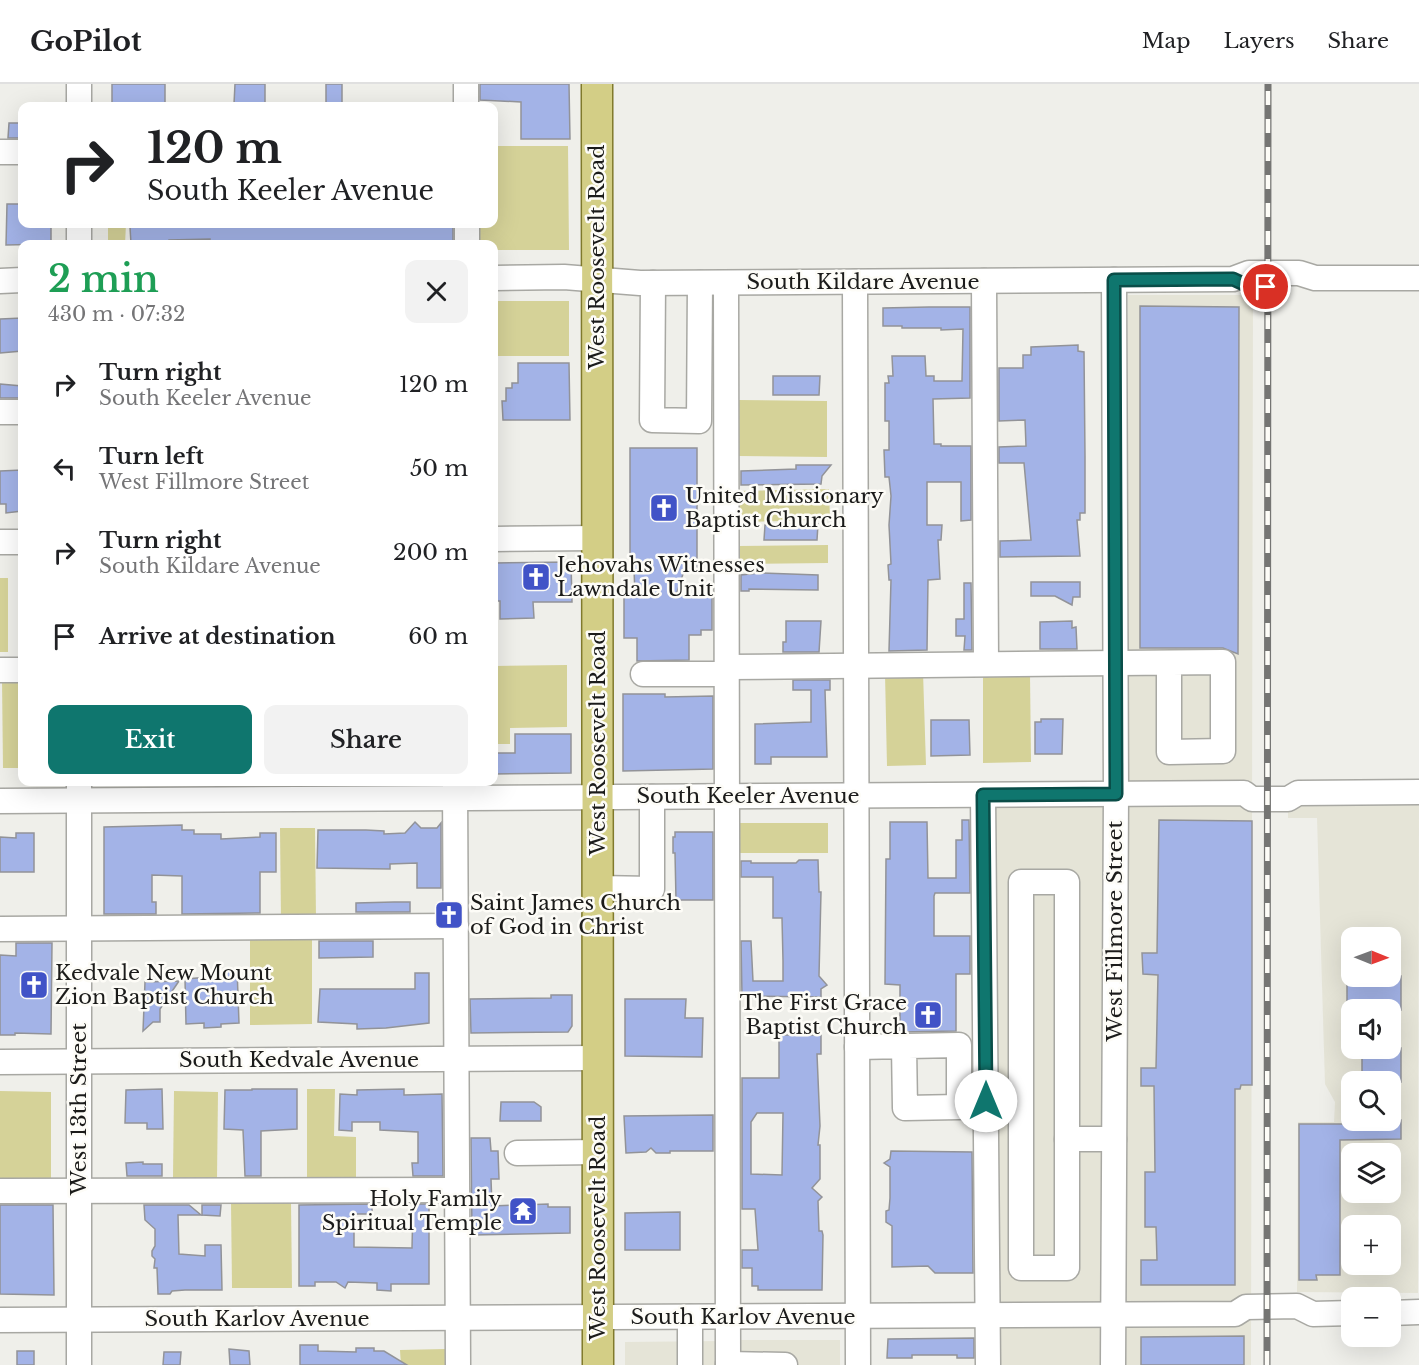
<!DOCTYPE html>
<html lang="en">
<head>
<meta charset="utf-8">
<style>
	:root { --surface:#fff; --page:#f2f2f2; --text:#202124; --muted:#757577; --line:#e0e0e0; --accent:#0f766e }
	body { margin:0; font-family:"Libre Baskerville",serif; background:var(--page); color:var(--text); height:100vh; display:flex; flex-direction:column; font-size:22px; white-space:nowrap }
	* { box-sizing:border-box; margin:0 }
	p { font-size:20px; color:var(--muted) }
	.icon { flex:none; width:33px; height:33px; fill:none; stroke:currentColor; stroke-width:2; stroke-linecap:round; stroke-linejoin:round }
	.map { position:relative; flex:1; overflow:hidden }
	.details { position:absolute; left:18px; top:156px; width:480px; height:546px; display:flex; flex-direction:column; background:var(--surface); border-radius:12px; box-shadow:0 6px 24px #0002 }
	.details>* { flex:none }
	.guide { position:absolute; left:18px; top:18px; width:480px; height:126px; border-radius:12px; box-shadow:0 6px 24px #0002; background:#fff; color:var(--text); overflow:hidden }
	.needle { width:39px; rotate:91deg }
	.buttons { position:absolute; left:1341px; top:843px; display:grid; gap:12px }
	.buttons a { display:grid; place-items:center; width:60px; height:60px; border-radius:12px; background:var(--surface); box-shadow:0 6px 24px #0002; font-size:30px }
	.pin { position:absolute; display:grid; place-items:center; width:51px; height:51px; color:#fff; margin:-26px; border:3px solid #fff; border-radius:50%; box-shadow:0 2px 6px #0007 }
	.me { position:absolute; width:66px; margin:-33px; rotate:0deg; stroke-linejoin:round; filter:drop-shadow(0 0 4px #0008) }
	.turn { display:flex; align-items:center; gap:21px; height:126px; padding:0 30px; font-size:27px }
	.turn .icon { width:78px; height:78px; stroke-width:2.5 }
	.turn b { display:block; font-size:42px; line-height:51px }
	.round { display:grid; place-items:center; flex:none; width:63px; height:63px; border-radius:12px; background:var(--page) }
	.summary { display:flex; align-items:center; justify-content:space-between; height:102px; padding:0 30px }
	h1 { font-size:36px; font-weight:600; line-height:45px; color:#1e9e55 }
	.cta { display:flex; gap:12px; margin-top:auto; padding:12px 30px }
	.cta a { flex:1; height:69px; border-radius:12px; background:var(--accent); color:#fff; font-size:24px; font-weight:600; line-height:69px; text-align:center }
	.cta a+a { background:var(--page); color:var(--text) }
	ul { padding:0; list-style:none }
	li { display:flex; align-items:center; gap:18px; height:84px; padding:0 30px }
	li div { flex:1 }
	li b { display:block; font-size:22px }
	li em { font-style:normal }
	header { display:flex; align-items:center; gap:36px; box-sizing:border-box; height:84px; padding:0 30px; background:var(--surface); border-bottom:2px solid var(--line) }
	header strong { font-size:28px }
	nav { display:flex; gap:33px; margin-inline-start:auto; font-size:21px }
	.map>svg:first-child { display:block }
	.built { fill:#e5e4d7; fill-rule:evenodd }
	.green { fill:#d5d298 }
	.building { fill:#a3b3e7; stroke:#929398; stroke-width:1.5; fill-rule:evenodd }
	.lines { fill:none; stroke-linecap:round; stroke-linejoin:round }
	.minor-casing { stroke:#a8a8a3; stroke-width:27 }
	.major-casing { stroke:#807a2c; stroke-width:33 }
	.minor { stroke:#fff; stroke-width:24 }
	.major { stroke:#d3ce86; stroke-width:30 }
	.rail-casing { stroke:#757573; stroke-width:7 }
	.rail { stroke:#fdfcf7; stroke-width:4.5; stroke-dasharray:14; stroke-linecap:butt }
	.route-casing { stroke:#0a4d48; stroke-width:15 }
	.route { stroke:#0f766e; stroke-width:10 }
	.labels { text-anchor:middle; stroke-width:5; stroke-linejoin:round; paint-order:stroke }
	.street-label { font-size:21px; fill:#1b1b1a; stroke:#fdfcf7 }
	.poi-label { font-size:21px; fill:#1b1b1a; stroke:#fdfcf7; text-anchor:start }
</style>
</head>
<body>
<header>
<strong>GoPilot</strong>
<nav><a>Map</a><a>Layers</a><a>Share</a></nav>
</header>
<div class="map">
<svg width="1419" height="1281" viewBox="0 0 1419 1281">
	<rect width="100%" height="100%" fill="#efefea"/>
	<g class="built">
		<path d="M1128 211H1253L1251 1281H988L983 722 1128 719Z"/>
		<path d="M1419 716 1418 1209 1297 1208 1298 1038H1334L1335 1018 1325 1000 1317 734H1288V717ZM1352 854H1390V892H1352ZM1352 926H1390V964H1352ZM1352 998H1390V1036H1352ZM1352 1070H1390V1108H1352ZM1352 1142H1390V1180H1352Z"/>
		<rect x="734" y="1256" width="106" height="25"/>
		<path d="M722 1257V1281H625V1258Z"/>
	</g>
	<g class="green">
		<path d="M494 62H568L569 166H494V160H476V140H494Z"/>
		<path d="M108 140H126L125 160H108Z"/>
		<rect x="494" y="217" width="75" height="55"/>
		<path d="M738 316 827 317V373L738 372Z"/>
		<path d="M829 405 830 436 736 438V407Z"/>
		<path d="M828 461V479L738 480V462Z"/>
		<rect x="0" y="494" width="8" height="74"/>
		<path d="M567 581V643L510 644V660H494V582Z"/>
		<path d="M923 588 926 681 887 682 885 589Z"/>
		<path d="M1030 590 1031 678 983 679V591Z"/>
		<path d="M2 594H22V684H3Z"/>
		<rect x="735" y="739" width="93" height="30"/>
		<path d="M280 744H315L316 836 281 837Z"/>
		<path d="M312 855V940L250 941V856Z"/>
		<path d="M307 1005H335L334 1052 356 1053V1096H307Z"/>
		<path d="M0 1007 51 1008V1098H0Z"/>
		<path d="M174 1007 218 1008 217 1095 173 1094Z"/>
		<path d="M231 1118H291L292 1204H232Z"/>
		<path d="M445 1265V1281H401L400 1266Z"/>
	</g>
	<g class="building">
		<path d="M112 0H165V19H146V22H112Z"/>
		<path d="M235 0H265V22L234 20Z"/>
		<rect x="326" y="0" width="16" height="22"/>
		<path d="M480 0H569L570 55H521V18L480 16Z"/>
		<path d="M9 39H22V54H8Z"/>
		<path d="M7 120H22V140H51V160L6 161Z"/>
		<path d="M134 140H453V159L228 160V158H210V155L169 156V160H131L130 143Z"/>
		<path d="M1140 222 1239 223 1238 570 1223 564H1140Z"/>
		<path d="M929 223H970V314L933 315 934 360H941V362H971V436L961 437V398H927V441H942L941 456H938L940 495 928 496 927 566 889 567 891 496H889L888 481 891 480 889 441 891 412 889 393H885L884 366H889V337H885V299H889L888 292H893L892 272H925L926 292H934V297H962L963 245 941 246V244H902V242H883V224Z"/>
		<path d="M22 234V267L0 269V235Z"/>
		<path d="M1078 261V267L1084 268 1085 372V429H1080V436H1077L1080 472 1000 473V457L1031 456 1024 379H999V363L1026 362 1025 336 999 337V284H1023V271H1031V263Z"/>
		<path d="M518 279H569L570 336H503L502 317H506V304H512V299H518Z"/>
		<path d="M773 292H820L819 311H773Z"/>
		<path d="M0 300 22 302V314H0Z"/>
		<path d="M630 364H697V484H685L676 511H712V546H701V551H689V576L637 577V554H624V512L635 511 634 485H630Z"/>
		<path d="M796 381H831L822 392 821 400 741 401V387L796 385Z"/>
		<path d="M22 386V427L6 429V420H0V387Z"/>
		<path d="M818 440 817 456H764L765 441Z"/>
		<path d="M571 478 572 518H533L534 534 500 535V517H494V479Z"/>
		<path d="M759 489 818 491V506L749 505V507H741V491Z"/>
		<path d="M1031 498H1080V513H1073L1072 521 1055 512H1031Z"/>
		<path d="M964 499H971L972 566H964L965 552H956V535H964Z"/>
		<path d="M786 537H821L819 568H783V558H786Z"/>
		<path d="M1072 537V544L1076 543 1077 565H1040V538Z"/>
		<path d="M793 596H830V606H825L827 673H771V680H755V640L811 638V606H793Z"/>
		<path d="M623 610H665V613L713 612V685L623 687Z"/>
		<path d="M1041 635H1063L1062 670H1035V638H1041Z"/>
		<path d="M931 636H969L970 671 931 672Z"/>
		<path d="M515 650H571V689L494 690V669H515Z"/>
		<path d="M962 736H969L970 809H935L934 812V852H970V890H956V947L900 948V901L885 900 886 775H890V738H927L928 794H956V756H962Z"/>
		<path d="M1159 736 1252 737V1001H1241L1240 1005H1235V1201H1141V1176H1157L1156 1143H1145V1088H1155L1154 1002H1141V984H1156L1158 891 1143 890 1142 869H1157Z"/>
		<path d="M415 738 421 744H437L441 739V804H417V779L390 780V785L317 784 318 746H366L384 747V750L405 749Z"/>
		<path d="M182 741V746H194V750H221V755L260 753V749H276V788H260V829L182 830V792L152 791V818H156V830H104V743Z"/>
		<path d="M675 748H713V816H676L675 769H673V753H675Z"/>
		<path d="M16 749H34V788H0V753L16 754Z"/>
		<path d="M799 776H818L819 808H821L819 892 827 901 821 905V913L742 912 741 857H751L753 897H783V877L782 834H773V793H741V777H751V779H796Z"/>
		<path d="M394 818H410V828H356V819Z"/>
		<path d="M319 857H373V873L319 874Z"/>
		<path d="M16 859H52L51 950 15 949V951H0V871L16 872Z"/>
		<path d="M237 884 239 939 221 940V943L204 944V939L186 940 185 895 223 892 224 887Z"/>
		<path d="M415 889H429V939L386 944 357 945V940L318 938 320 905H415Z"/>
		<path d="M1385 892H1401V926H1347V900H1385Z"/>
		<path d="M179 897 160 925V938H153L143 947 145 898Z"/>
		<path d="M551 911H572V942L568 948 471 949 470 915 551 914Z"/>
		<path d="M625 915H686L685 934H703L702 973 625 972Z"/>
		<path d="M779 951H821V970H817L820 1042 818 1061H820V1095L812 1104 822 1113 818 1117 819 1147H822L823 1151 822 1206H758V1202H752V1184H742V1166H758L755 1125H742V994H779ZM757 1029H783L782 1091 751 1090V1038Z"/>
		<rect x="1362" y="964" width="39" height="34"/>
		<path d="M162 1005 163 1045H147V1039H125L126 1006Z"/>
		<path d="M252 1005H297V1045L261 1047V1092H245L243 1046 224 1045 225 1006H252Z"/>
		<path d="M404 1005V1011L442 1010 443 1092H413L412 1079H418V1048L380 1046V1038H352V1047L339 1046 340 1010 357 1011V1006Z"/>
		<path d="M501 1018H534L541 1023V1037H500Z"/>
		<path d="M713 1031V1067H670V1069H656L651 1064 646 1068 626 1069 624 1032Z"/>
		<path d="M1361 1036H1401V1055L1340 1056V1191H1316L1317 1196H1299V1040H1361Z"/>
		<path d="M471 1054H490L491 1067H498L499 1095H491L492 1122 548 1120V1123H570V1149L472 1151Z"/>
		<path d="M891 1067 972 1068 973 1189H935L928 1182 892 1183V1142L886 1138V1127L889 1126 890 1114V1083L884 1079 890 1075Z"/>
		<path d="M143 1078V1080H162V1092H127L126 1079Z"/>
		<path d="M372 1120V1130H354V1163L412 1164 413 1120H429V1200H391V1207L377 1206V1199L348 1198 345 1204 336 1198H315V1202H299V1121Z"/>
		<path d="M0 1121H53L54 1211 0 1210Z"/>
		<path d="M144 1121H189L201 1131H178L179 1170 205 1172V1161H221L222 1206H185L172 1207 170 1210H158L157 1184H154L155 1175 152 1172V1167L155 1162V1145L145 1136Z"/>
		<path d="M202 1121H221L220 1132 202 1131Z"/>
		<path d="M680 1128V1166H625V1129Z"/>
		<path d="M1244 1252V1281H1141V1253Z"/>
		<path d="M974 1254V1274H957V1271H912V1274H887L888 1255Z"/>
		<path d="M300 1261H318V1267L356 1268V1264H374V1267H384L407 1281H300Z"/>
		<path d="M229 1265 249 1267 250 1281H230Z"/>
		<rect x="17" y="1267" width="17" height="14"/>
		<path d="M164 1268H181L180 1281H163Z"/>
	</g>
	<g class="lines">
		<g class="minor-casing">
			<g id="minor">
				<path d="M466 0V22"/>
				<path d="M79 22V0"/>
				<path d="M0 68H22"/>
				<path d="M79 140V160"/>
				<path d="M467 140V160"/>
				<path d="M494 194 564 193 640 199 1233 195 1249 189H1299L1315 194H1419"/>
				<path d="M0 197 22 196"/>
				<path d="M984 197 986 580"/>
				<path d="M855 198 858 1281"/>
				<path d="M653 199 652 336 699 337 700 199"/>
				<path d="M726 199 728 1281"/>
				<path d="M0 328H22"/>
				<path d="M494 455 597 454"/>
				<path d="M0 458H22"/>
				<path d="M727 583C892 581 1057 579 1223 578V667L1169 668V579"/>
				<path d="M0 586H22"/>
				<path d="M643 590H727"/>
				<path d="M79 698V1281"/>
				<path d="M455 700 458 1281"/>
				<path d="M983 711 988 1281"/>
				<path d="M0 717 1244 709 1252 715H1288L1298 709 1419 708"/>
				<rect x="1021" y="798" width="46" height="386"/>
				<path d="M598 804 652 805V713"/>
				<path d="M0 845 456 842"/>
				<path d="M857 963 959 961V1023L905 1024 904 962"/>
				<path d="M0 978 598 974"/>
				<path d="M1067 1055H1114"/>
				<path d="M517 1069 598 1068"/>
				<path d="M0 1107 457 1106"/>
				<path d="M1390 1229 1419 1228"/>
				<path d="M0 1236 1235 1230 1246 1223 1297 1222 1313 1230 1352 1229"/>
				<path d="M728 1280 785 1281"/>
				<path d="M690 1281V1233"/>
				<path d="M1113 1281 1116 710 1114 196"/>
			</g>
		</g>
		<g class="major-casing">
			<path id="major" d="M597 0 598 1281"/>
		</g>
		<use href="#minor" class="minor"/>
		<use href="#major" class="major"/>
		<g class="rail-casing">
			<path id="rail" d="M1267 1281 1268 0"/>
		</g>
		<use href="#rail" class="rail"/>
	</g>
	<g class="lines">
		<g class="route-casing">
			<path id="route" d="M986 1017 983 711 1116 710 1114 196 1233 195 1250 203H1266"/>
		</g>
		<use href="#route" class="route"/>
	</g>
	<defs>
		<g id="church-square" transform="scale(1.5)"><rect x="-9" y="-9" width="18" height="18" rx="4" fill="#4153c7" stroke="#fdfcf7"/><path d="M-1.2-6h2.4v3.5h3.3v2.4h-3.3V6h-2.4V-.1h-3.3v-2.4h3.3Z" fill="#fff"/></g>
		<g id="temple-square" transform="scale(1.5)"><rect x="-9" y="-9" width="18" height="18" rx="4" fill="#4153c7" stroke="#fdfcf7"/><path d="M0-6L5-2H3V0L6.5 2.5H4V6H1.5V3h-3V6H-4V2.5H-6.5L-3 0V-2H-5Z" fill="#fff"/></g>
	</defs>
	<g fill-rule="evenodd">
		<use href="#church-square" x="664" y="424"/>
		<use href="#church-square" x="536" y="493"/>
		<use href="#church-square" x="449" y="831"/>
		<use href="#church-square" x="34" y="901"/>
		<use href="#church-square" x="928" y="931"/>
		<use href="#temple-square" x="523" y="1127"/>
	</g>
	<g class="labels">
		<g class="street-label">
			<text transform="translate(597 173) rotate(-90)" y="7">West Roosevelt Road</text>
			<text x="863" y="205">South Kildare Avenue</text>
			<text transform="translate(598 659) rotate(-90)" y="7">West Roosevelt Road</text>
			<text x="748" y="719">South Keeler Avenue</text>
			<text transform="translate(1115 847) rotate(-90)" y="7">West Fillmore Street</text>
			<text x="299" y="983">South Kedvale Avenue</text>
			<text transform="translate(79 1025) rotate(-90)" y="7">West 13th Street</text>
			<text transform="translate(598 1144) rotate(-90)" y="7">West Roosevelt Road</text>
			<text x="743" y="1240">South Karlov Avenue</text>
			<text x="257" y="1242">South Karlov Avenue</text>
		</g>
		<g class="poi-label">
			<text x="685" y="419">United Missionary<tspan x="685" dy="24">Baptist Church</tspan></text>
			<text x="557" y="488">Jehovahs Witnesses<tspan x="557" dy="24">Lawndale Unit</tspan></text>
			<text x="470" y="826">Saint James Church<tspan x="470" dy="24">of God in Christ</tspan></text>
			<text x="55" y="896">Kedvale New Mount<tspan x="55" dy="24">Zion Baptist Church</tspan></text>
			<text x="907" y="926" text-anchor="end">The First Grace<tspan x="907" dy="24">Baptist Church</tspan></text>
			<text x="502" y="1122" text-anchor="end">Holy Family<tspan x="502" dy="24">Spiritual Temple</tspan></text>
		</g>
	</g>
</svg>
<div class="buttons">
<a><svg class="needle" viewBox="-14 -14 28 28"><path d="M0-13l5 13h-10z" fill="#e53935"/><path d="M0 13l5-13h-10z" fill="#757577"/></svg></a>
<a><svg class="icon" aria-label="sound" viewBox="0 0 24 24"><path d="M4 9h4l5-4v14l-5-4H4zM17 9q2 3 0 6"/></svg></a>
<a><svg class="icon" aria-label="search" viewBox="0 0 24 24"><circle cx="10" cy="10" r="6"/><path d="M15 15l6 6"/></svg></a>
<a><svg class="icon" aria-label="layers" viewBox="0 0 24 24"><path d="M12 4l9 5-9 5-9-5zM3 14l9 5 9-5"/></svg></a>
<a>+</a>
<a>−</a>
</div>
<div class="pin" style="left:1266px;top:203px;background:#d93025"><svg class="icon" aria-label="arrive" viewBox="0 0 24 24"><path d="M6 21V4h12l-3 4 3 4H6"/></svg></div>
<svg class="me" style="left:986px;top:1017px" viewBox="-20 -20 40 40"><circle r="19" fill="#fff"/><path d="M0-13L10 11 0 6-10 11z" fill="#0f766e"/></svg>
<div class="guide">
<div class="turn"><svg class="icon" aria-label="right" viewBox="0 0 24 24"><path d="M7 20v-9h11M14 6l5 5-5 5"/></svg><div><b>120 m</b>South Keeler Avenue</div></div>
</div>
<section class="details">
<div class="summary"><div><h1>2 min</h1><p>430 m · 07:32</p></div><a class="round"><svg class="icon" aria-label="close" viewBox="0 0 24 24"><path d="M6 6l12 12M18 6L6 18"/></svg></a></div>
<ul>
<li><svg class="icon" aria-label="right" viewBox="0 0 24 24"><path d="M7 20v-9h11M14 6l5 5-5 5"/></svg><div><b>Turn right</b><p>South Keeler Avenue</p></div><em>120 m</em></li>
<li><svg class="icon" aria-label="left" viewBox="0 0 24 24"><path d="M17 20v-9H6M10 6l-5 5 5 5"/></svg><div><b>Turn left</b><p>West Fillmore Street</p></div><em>50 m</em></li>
<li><svg class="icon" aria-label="right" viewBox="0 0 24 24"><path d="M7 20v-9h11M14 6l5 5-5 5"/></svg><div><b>Turn right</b><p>South Kildare Avenue</p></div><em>200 m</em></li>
<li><svg class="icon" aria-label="arrive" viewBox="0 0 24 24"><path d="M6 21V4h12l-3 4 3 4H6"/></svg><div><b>Arrive at destination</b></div><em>60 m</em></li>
</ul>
<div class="cta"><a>Exit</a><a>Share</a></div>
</section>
</div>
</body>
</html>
